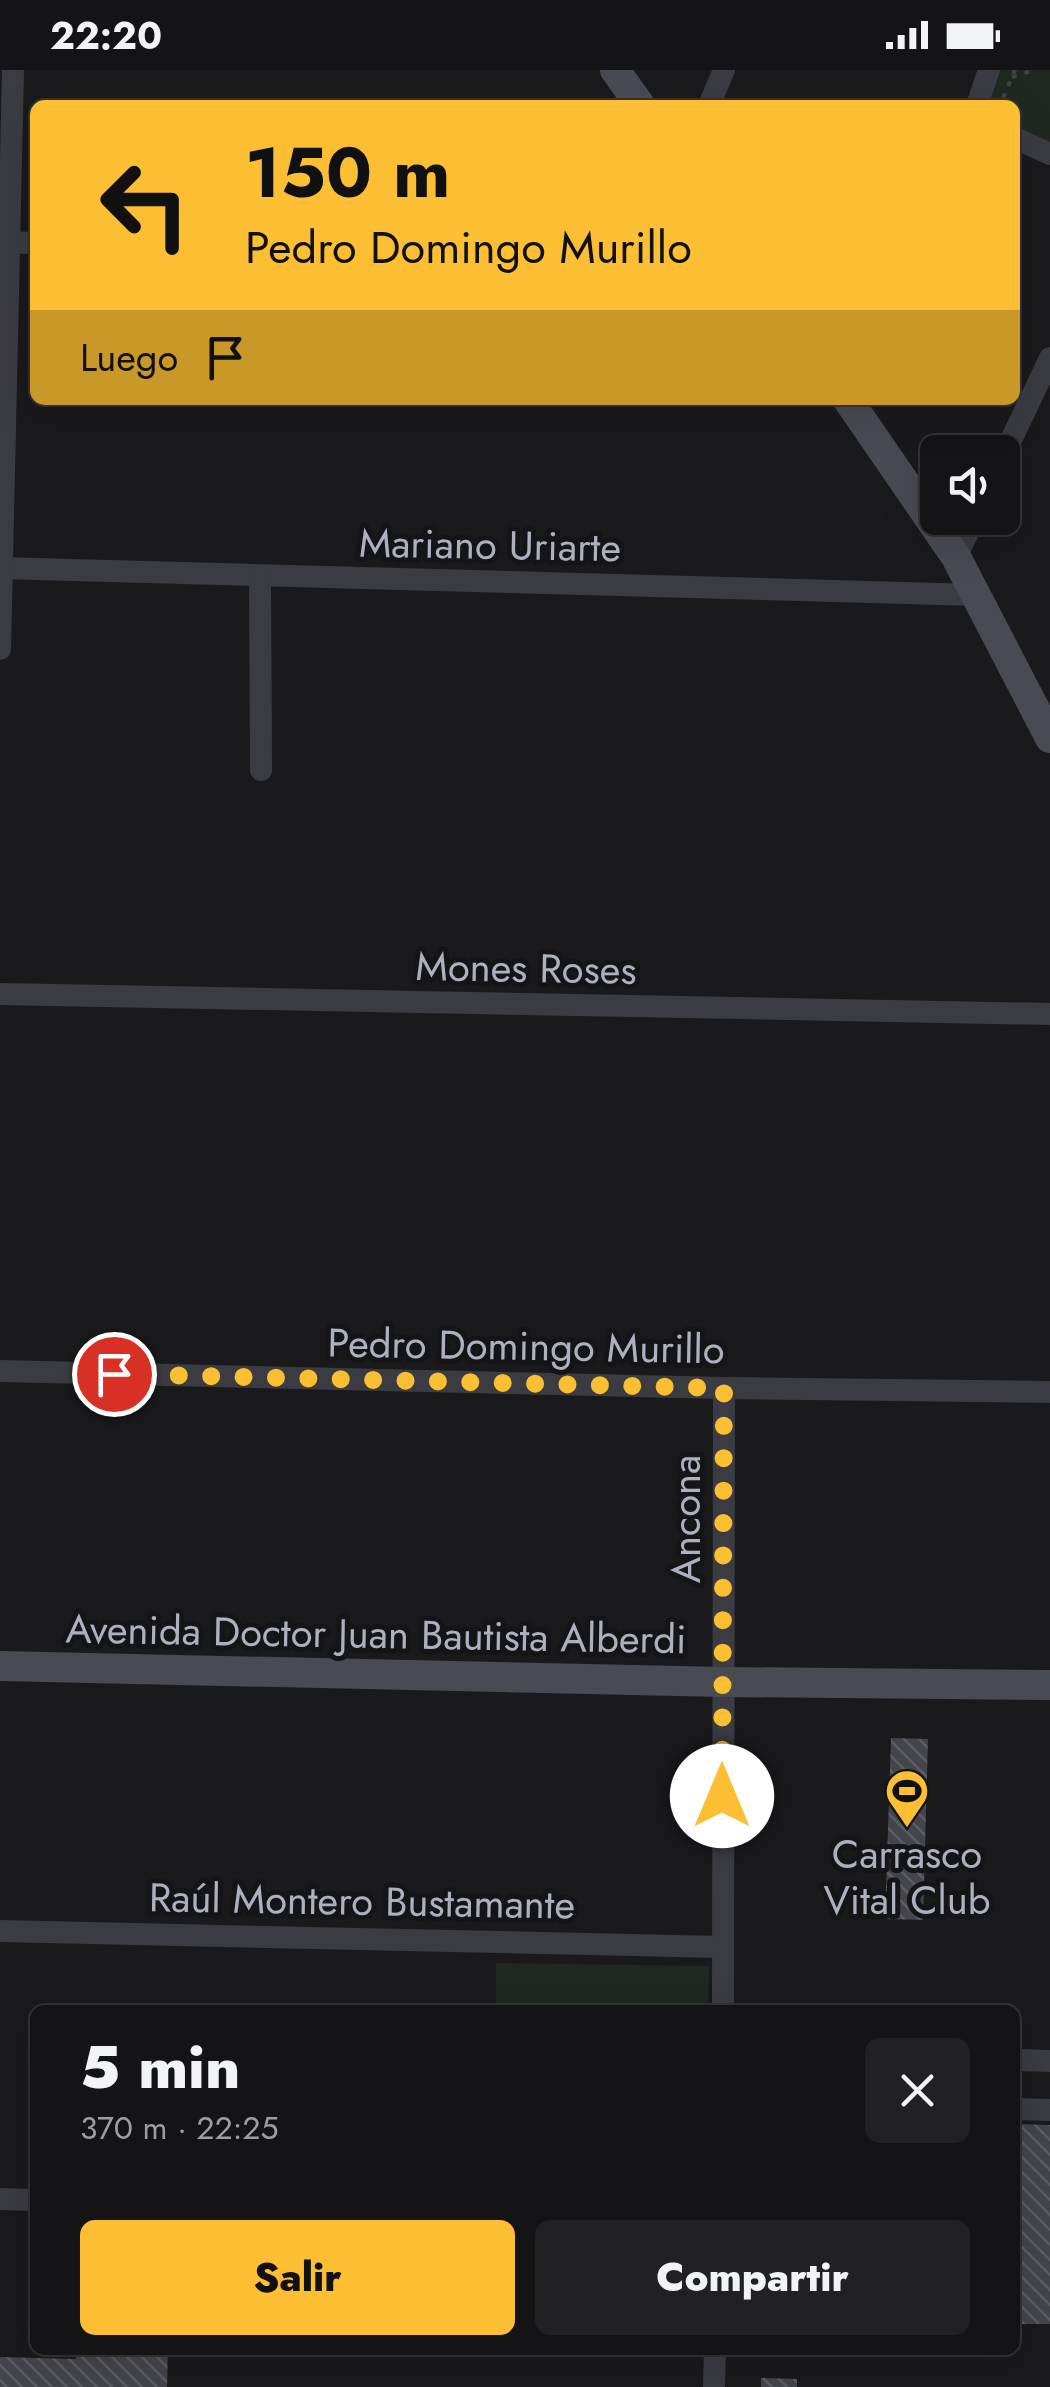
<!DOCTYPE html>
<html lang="es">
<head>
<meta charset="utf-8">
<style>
	:root { --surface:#141416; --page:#212123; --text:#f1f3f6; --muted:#9d9ea1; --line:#333335; --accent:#fcbf33 }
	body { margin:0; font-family:Jost,sans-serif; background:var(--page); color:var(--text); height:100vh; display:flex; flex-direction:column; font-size:38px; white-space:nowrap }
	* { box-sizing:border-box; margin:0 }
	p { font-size:32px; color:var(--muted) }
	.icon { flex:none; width:55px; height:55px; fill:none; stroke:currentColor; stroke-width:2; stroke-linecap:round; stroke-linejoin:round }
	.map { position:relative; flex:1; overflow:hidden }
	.side { position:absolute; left:30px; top:1935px; width:990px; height:350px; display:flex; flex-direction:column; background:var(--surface); border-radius:15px; box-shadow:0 10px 40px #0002,0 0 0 2px var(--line) }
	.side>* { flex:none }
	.guide { position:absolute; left:30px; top:30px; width:990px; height:305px; border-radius:15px; box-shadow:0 10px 40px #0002,0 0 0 2px var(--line); background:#fcbf33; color:#111; overflow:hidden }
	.buttons { position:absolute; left:920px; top:365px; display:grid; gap:20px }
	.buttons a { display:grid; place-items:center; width:100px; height:100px; border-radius:15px; background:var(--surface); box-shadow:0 10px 40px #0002,0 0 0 2px var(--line); font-size:50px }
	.pin { position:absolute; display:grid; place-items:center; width:85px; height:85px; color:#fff; margin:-42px; border:5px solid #fff; border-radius:50%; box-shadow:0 2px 10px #0007 }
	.me { position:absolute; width:110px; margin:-55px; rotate:0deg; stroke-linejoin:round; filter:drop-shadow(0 0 8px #0008) }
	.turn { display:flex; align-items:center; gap:35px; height:210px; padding:0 50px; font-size:45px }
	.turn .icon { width:130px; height:130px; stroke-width:2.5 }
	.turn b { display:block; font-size:70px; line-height:85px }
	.then { display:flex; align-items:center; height:95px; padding:0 50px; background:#0003; gap:20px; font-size:38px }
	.round { display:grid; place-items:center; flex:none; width:105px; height:105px; border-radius:15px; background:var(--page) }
	.overview { display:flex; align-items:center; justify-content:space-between; height:170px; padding:0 50px }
	h1 { font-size:60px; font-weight:800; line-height:75px }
	.action { display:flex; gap:20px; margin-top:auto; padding:20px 50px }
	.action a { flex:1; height:115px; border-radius:15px; background:var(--accent); color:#111; font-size:40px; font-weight:800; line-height:115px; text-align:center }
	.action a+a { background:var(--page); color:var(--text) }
	.status { display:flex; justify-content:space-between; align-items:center; height:70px; padding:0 50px; background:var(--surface); direction:ltr }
	.status svg { height:28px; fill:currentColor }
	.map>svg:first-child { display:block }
	.green { fill:#202921 }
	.building { fill:url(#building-back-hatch) }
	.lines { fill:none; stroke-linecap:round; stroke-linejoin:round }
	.path { stroke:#414349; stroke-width:4; stroke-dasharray:5 8; stroke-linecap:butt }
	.street { stroke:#3b3c42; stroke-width:22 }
	.secondary { stroke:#494b52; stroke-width:30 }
	.route { stroke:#fcbf33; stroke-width:18; stroke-dasharray:0 32.4 }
	.labels { text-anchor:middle; stroke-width:10; stroke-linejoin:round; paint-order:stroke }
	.street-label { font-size:40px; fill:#acb1bd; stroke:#151518 }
	.poi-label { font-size:40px; fill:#acb1bd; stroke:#151518 }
</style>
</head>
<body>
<div class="status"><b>22:20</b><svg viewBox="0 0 49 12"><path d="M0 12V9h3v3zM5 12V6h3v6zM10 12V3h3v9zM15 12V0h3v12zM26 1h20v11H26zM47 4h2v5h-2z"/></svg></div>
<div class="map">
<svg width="1050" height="2317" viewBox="0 0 1050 2317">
	<defs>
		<pattern id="building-back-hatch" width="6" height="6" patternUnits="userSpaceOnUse" patternTransform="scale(2.5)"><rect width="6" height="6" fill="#44454a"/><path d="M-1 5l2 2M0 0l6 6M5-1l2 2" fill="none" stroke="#5c5d62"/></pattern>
	</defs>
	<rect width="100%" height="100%" fill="#1a1a1d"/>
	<g class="green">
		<path d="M1001 0H1050V75L1015 59V35H988Z"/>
		<path d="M496 1893 709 1896 708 1940H496Z"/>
	</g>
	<g class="building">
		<path d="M891 1668 928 1669 923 1850 885 1849Z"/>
		<path d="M1015 2054 1050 2055V2254H1015Z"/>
		<path d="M76 2280H168L167 2317H0V2287L76 2289Z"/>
		<path d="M761 2308 797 2309V2317H761Z"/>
	</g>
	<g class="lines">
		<g class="path">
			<path d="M1012 7 1034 0"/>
			<path d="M1003 28 1015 0"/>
		</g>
		<g class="street">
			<path d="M709 35 724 0"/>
			<path d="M977 35 989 0"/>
			<path d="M1015 68 1050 84"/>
			<path d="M0 172 35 173"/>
			<path d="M1002 389 1050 288"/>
			<path d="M956 487 975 448"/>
			<path d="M0 498 977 525"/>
			<path d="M260 507 261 700"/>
			<path d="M0 579 13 0"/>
			<path d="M0 924 1050 944"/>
			<path d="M0 1301 724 1318 1050 1322"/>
			<path d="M0 1861 722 1877"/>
			<path d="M723 1940 724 1318"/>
			<path d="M1015 1990 1050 1991"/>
			<path d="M1015 2039 1050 2040"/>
			<path d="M0 2129 35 2130"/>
			<path d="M714 2317 715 2280"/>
		</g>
		<g class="secondary">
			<path d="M615 0 640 35"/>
			<path d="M848 330 956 487 1050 668"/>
			<path d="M0 1596 723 1612 1050 1615"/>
		</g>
	</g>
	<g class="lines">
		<path class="route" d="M114 1304 724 1318 722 1726"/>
	</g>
	<defs>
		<g id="stadium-pin" transform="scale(2.25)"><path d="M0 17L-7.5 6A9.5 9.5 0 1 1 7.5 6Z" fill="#fcbf33" stroke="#151518"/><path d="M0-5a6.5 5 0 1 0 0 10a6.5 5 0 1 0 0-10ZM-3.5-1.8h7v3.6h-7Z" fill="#111"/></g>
	</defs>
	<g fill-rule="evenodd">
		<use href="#stadium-pin" x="907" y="1721"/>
	</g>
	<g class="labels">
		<g class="street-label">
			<text transform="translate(490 475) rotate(1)" y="14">Mariano Uriarte</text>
			<text transform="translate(526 898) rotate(1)" y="14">Mones Roses</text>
			<text transform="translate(526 1276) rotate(1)" y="14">Pedro Domingo Murillo</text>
			<text transform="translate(686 1449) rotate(-90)" y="14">Ancona</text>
			<text transform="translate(376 1564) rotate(1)" y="14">Avenida Doctor Juan Bautista Alberdi</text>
			<text transform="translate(362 1831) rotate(1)" y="14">Raúl Montero Bustamante</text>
		</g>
		<g class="poi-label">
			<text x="907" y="1798">Carrasco<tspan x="907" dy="46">Vital Club</tspan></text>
		</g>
	</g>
</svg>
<div class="buttons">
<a><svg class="icon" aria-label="sound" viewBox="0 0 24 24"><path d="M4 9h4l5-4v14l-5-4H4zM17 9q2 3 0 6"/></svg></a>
</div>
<div class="pin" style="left:114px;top:1304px;background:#d93025"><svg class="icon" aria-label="arrive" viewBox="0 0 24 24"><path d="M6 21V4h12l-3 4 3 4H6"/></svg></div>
<svg class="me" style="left:722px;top:1726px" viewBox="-20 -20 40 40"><circle r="19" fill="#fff"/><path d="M0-13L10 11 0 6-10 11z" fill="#fcbf33"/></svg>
<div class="guide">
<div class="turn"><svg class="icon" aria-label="left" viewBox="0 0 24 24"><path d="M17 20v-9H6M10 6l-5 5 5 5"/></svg><div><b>150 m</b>Pedro Domingo Murillo</div></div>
<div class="then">Luego<svg class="icon" aria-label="arrive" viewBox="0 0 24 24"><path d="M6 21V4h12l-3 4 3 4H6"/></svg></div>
</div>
<section class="side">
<div class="overview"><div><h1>5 min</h1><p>370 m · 22:25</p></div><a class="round"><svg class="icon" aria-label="close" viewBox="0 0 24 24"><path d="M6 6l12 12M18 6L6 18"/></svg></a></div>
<div class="action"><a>Salir</a><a>Compartir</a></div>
</section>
</div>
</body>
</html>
